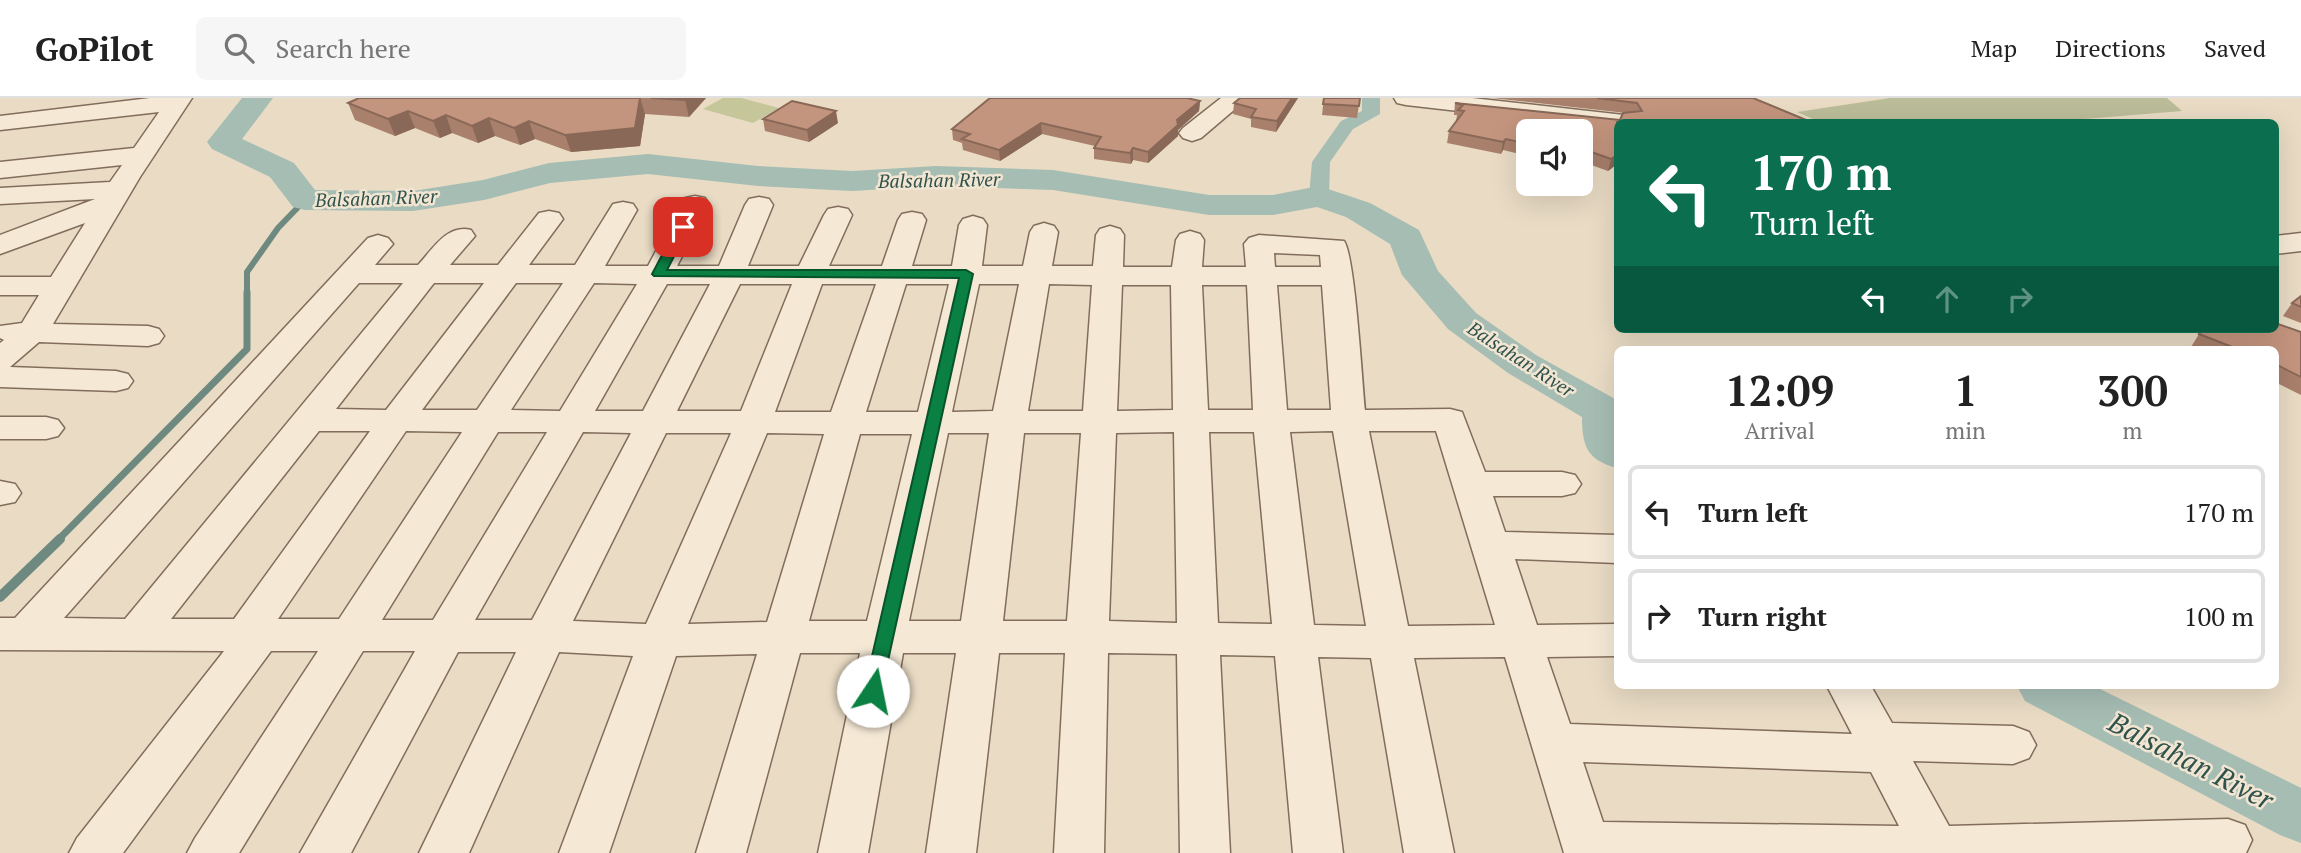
<!DOCTYPE html>
<html lang="en">
<head>
<meta charset="utf-8">
<style>
	:root { --surface:#fff; --page:#f6f6f6; --text:#222; --muted:#767676; --line:#e0e0e0 }
	body { margin:0; font-family:"PT Serif",serif; background:var(--page); color:var(--text); height:100vh; display:flex; flex-direction:column; font-size:26px; white-space:nowrap }
	* { box-sizing:border-box; margin:0 }
	p { font-size:23px; color:var(--muted) }
	.icon { flex:none; width:38px; height:38px; fill:none; stroke:currentColor; stroke-width:2; stroke-linecap:round; stroke-linejoin:round }
	.map { position:relative; flex:1; overflow:hidden }
	.panel { position:absolute; left:1614px; top:248px; width:665px; height:343px; display:flex; flex-direction:column; background:var(--surface); border-radius:10px; box-shadow:0 7px 28px #0002 }
	.panel>* { flex:none }
	.banner { position:absolute; left:1614px; top:21px; width:665px; height:214px; border-radius:10px; box-shadow:0 7px 28px #0002; background:#0b6e4f; color:#fff; overflow:hidden }
	.tools { position:absolute; left:1516px; top:21px; display:grid; gap:14px }
	.tools a { display:grid; place-items:center; width:77px; height:77px; border-radius:10px; background:var(--surface); box-shadow:0 7px 28px #0002; font-size:35px }
	.pin { position:absolute; display:grid; place-items:center; width:60px; height:60px; color:#fff; margin:-30px; border-radius:14px; box-shadow:0 4px 10px #0006 }
	.me { position:absolute; width:77px; margin:-38px; rotate:11deg; stroke-linejoin:round; filter:drop-shadow(0 0 5px #0008) }
	.turn { display:flex; align-items:center; gap:24px; height:147px; padding:0 21px; font-size:32px }
	.turn .icon { width:91px; height:91px; stroke-width:2.5 }
	.turn b { display:block; font-size:49px; line-height:60px }
	.lanes { display:flex; align-items:center; height:66px; padding:0 21px; background:#0003; justify-content:center; gap:35px; direction:ltr }
	.lanes .off { opacity:.35 }
	.eta { display:flex; justify-content:space-evenly; align-items:center; height:119px; text-align:center }
	.eta b { font-size:42px; font-weight:700; line-height:49px }
	ul { padding:0; list-style:none }
	li { display:flex; align-items:center; gap:21px; height:94px; margin:0 14px 10px; padding:0 7px; border:4px solid var(--line); border-radius:10px }
	li div { flex:1 }
	li b { display:block; font-size:26px }
	li em { font-style:normal }
	header { display:flex; align-items:center; gap:42px; box-sizing:border-box; height:98px; padding:0 35px; background:var(--surface); border-bottom:2px solid var(--line) }
	header strong { font-size:33px }
	nav { display:flex; gap:38px; margin-inline-start:auto; font-size:24px }
	.search { width:490px; height:63px; background:var(--page); display:flex; align-items:center; gap:18px; box-sizing:border-box; padding:0 24px; border-radius:10px; color:var(--muted); font-size:26px }
	.map>svg:first-child { display:block }
	.green { fill:#c5c699 }
	.cemetery { fill:#bbbc98 }
	.lines { fill:none; stroke-linecap:round; stroke-linejoin:round }
	.stream-far2 { stroke:#6e8a80; stroke-width:6 }
	.stream-far1 { stroke:#6e8a80; stroke-width:7 }
	.stream { stroke:#6e8a80; stroke-width:10 }
	.canal { fill:#a6bdb4; fill-rule:evenodd }
	.river { fill:#a6bdb4; fill-rule:evenodd }
	.minor-casing { stroke:#826d5c; stroke-width:3 }
	.minor { fill:#f5e9d6; fill-rule:evenodd }
	.wall { fill:#a9806c }
	.shaded-wall { fill:#896858 }
	.building { fill:#c4957e; stroke:#896858; stroke-width:2 }
	.route { fill:#0b8043; stroke:#07532c; stroke-width:2 }
	.labels { text-anchor:middle; stroke-width:5; stroke-linejoin:round; paint-order:stroke }
	.far-water-label { font-size:19px; font-style:italic; fill:#30524d; stroke:#f2e6d3 }
	.near-water-label { font-size:28px; font-style:italic; fill:#30524d; stroke:#f2e6d3 }
</style>
</head>
<body>
<header>
<strong>GoPilot</strong>
<div class="search"><svg class="icon" aria-label="search" viewBox="0 0 24 24"><circle cx="10" cy="10" r="6"/><path d="M15 15l6 6"/></svg>Search here</div>
<nav><a>Map</a><a>Directions</a><a>Saved</a></nav>
</header>
<div class="map">
<svg width="2301" height="755" viewBox="0 0 2301 755">
	<rect width="100%" height="100%" fill="#e9dbc4"/>
	<path class="green" d="M723 0H741L779 10 753 25 703 11Z"/>
	<path class="cemetery" d="M1890 0H2167L2182 13 2048 24H1820L1797 14Z"/>
	<g class="lines">
		<path class="stream-far2" d="M247 195V174L278 130 305 102"/>
		<path class="stream-far1" d="M58 442 247 251V194"/>
		<path class="stream" d="M0 499 60 441"/>
		<path class="canal" d="M1362 0H1380V16L1353 31 1330 64 1329 98 1326 102H1312L1309 98 1312 64 1341 23 1362 13Z"/>
		<g class="river">
			<path d="M242 0H273L242 41 294 65 315 92 413 93 483 82 549 65 648 56 758 68 852 73 936 68 1053 72 1209 97H1273L1319 88 1370 105 1419 132 1438 173 1476 215 1536 257 1617 302V370C1587 362 1582 348 1582 319L1508 275 1448 231 1402 177 1390 146 1346 119 1317 109 1273 117H1209L1053 92 936 88 852 93 758 88 648 76 550 85 484 102 413 113 305 112 293 109 270 79 212 51 207 44Z"/>
			<path d="M2017 588H2094L2301 690V745L2280 737 2025 603Z"/>
		</g>
		<g class="minor-casing">
			<g id="minor">
				<path d="M150 0H192L140 79 53 226 148 228 159 231 164 238 159 245 148 248 39 244 10 269 116 273 128 276 133 283 128 290 116 293 0 289V245L4 242 0 240V228L22 225 39 197H0V179H51L85 125 0 156V137L95 101 0 106V90L110 84 122 67 0 80V64L134 50 159 14 0 32V18Z"/>
				<path d="M1221 0H1248L1201 40 1192 43 1183 40 1179 35 1183 30Z"/>
				<path d="M1394 0H1472L1624 17 1633 19 1636 24H1617V31L1406 7 1397 5Z"/>
				<path d="M695 98 705 100 709 106 677 168H719L745 107 749 101 759 99 769 101 773 107 748 168H799L824 117 828 111 838 109 848 111 852 117 829 168H882L898 122 902 116 912 114 922 116 926 122 912 168H952L959 127 963 121 973 118 983 121 987 127 982 168H1023L1030 134 1034 128 1044 125 1054 128 1058 134 1052 168H1093L1096 137 1100 131 1110 128 1120 131 1124 137 1123 169H1172L1176 142 1180 136 1190 133 1200 136 1204 142 1202 169H1246L1244 146 1249 140 1259 137 1344 143C1355 158 1362 283 1365 312L1450 311 1462 314 1485 374H1562L1575 377 1581 386 1575 395 1562 398H1493L1505 434 1617 437V465L1515 461 1537 527 1617 526V558L1547 559 1570 626 1852 636 1827 588H1871L1892 625 2013 628 2029 634 2036 647 2029 660 2013 666 1913 663 1949 728 2228 721 2245 727 2252 742 2246 755H1564L1505 559 1414 560 1454 755H1404L1371 560 1318 559 1343 755H1293L1275 558 1220 557 1230 755H1180L1177 556 1108 555 1104 755H1054L1065 555H999L976 755H926L956 555H903L868 755H818L860 555H800L746 755H696L757 556 676 558 609 755H559L633 558 559 554 469 755H419L516 554H458L351 755H300L415 553H363L239 755H187L195 740 318 553H271L123 755H69L77 740 224 553 0 552V520H15L368 140 378 137 388 140 393 146 375 167H418C433 151 447 126 471 132L475 138 450 167H498L539 115 549 113 559 115 563 121 529 167H575L613 106 623 104 633 106 637 112 605 168H648L681 106 685 100ZM1274 155 1320 157 1321 169H1275ZM359 185H403L125 521 64 520ZM434 185H484L386 312 336 311ZM516 185H563L477 312H422ZM594 185 637 186 560 313 511 312ZM667 186H710L643 313H595ZM740 186H792L741 313H677ZM822 186H876L831 314H775ZM906 186H949L918 314H866ZM979 186H1019L993 313 952 314ZM1049 186 1092 187 1083 313H1028ZM1122 187H1171L1173 312 1117 313ZM1202 187H1247L1253 312H1208ZM1277 187H1322L1331 312H1287ZM319 333H370L234 521H171ZM406 333 462 334 339 521H278ZM1333 333 1366 528 1314 527 1290 334ZM1369 333H1436L1495 527 1408 528ZM498 334H547L433 522H382ZM583 334 631 335 532 522H475ZM1174 334 1177 525 1109 523 1116 335ZM1209 334H1254L1272 526 1218 525ZM666 335H731L646 526 573 523ZM767 335 824 336 767 524 688 526ZM948 335H989L961 523H909ZM1024 335H1081L1067 523H1003ZM860 336H912L867 523H809ZM1583 664 1871 674 1899 728 1603 724Z"/>
				<path d="M2301 135V153L2275 156V138Z"/>
				<path d="M0 319H46L58 322 64 330 58 338 46 341H0Z"/>
				<path d="M0 383 15 386 21 395 15 404 0 407Z"/>
			</g>
		</g>
		<use href="#minor" class="minor"/>
	</g>
	<g class="wall">
		<path d="M359 0H706L689 19 645 16 640 48 571 54 535 41 520 47 495 38 478 45 452 35 440 40 415 30 395 38 355 22 348 5Z"/>
		<path d="M1240 0H1298L1276 34 1251 29V21L1233 16 1234 5Z"/>
		<path d="M1324 0H1360L1357 20 1322 17Z"/>
		<path d="M1492 0H1753L1617 24V66L1608 73 1580 63V33H1528V58L1503 52 1501 56 1447 45 1449 33 1456 23 1457 17H1454L1455 5 1620 22 1626 15Z"/>
		<path d="M1200 3 1199 13 1178 32V38L1148 65 1133 62 1131 66 1094 61V50L1095 48 1042 36 1000 63 963 52 962 45 953 42 952 31Z"/>
		<path d="M763 21 838 25 809 44 765 33Z"/>
		<path d="M2301 198V225L2283 218 2292 205Z"/>
		<path d="M2257 233 2301 234V297L2275 284V252H2199L2191 249 2199 236Z"/>
	</g>
	<g class="shaded-wall">
		<path d="M640 0 645 16 640 48 571 54 565 37Z"/>
		<path d="M686 0H706L689 19 685 2Z"/>
		<path d="M1292 0H1298L1276 34 1277 23Z"/>
		<path d="M1200 3 1199 13 1178 32V38L1148 65V54L1177 22Z"/>
		<path d="M408 13 415 30 395 38 388 21Z"/>
		<path d="M836 13 838 25 809 44 807 32Z"/>
		<path d="M446 17 452 35 440 40 433 23Z"/>
		<path d="M489 20 495 38 478 45 472 28Z"/>
		<path d="M529 23 535 41 520 47 514 30Z"/>
		<path d="M1041 25 1042 36 1000 63 999 52Z"/>
		<path d="M1506 41 1503 52 1501 56 1503 44Z"/>
		<path d="M1133 50V62L1131 66 1130 55Z"/>
		<path d="M1617 57V66L1608 73 1611 61Z"/>
	</g>
	<g class="building">
		<path d="M359 0H640L635 30 565 37 529 23 514 30 489 20 472 28 446 17 433 23 408 13 388 21 348 5Z"/>
		<path d="M651 0H686L685 2Z"/>
		<path d="M990 0H1187L1200 3 1177 22 1178 27 1148 54 1133 50 1130 55 1094 50 1101 39 1041 25 999 52 962 41 970 36 952 31Z"/>
		<path d="M1240 0H1292L1277 23 1251 19 1256 11 1234 5Z"/>
		<path d="M1324 0H1360L1359 8 1323 6Z"/>
		<path d="M1597 0H1753L1811 24H1617V57L1611 61 1580 50V33H1528V46L1506 41 1503 44 1449 33 1464 13 1458 12 1463 7 1455 5 1620 22 1623 15 1642 13 1637 5Z"/>
		<path d="M792 3 836 13 807 32 763 21Z"/>
		<path d="M2301 198V209L2292 205Z"/>
		<path d="M2275 225 2301 234V279L2275 266V252H2247L2242 250 2240 252 2199 236 2204 231H2253L2257 233 2259 231H2275Z"/>
	</g>
	<path class="route" d="M683 125 689 129 667 172H966L973 176 880 599 873 601 867 599 864 593 959 180 654 178 652 176 677 129Z"/>
	<g class="labels">
		<g class="far-water-label">
			<text transform="translate(939 82) rotate(-1)" y="7">Balsahan River</text>
			<text transform="translate(376 100) rotate(-2)" y="7">Balsahan River</text>
			<text transform="translate(1521 261) rotate(33)" y="7">Balsahan River</text>
		</g>
		<g class="near-water-label">
			<text transform="translate(2191 663) rotate(27)" y="10">Balsahan River</text>
		</g>
	</g>
</svg>
<div class="tools">
<a><svg class="icon" aria-label="sound" viewBox="0 0 24 24"><path d="M4 9h4l5-4v14l-5-4H4zM17 9q2 3 0 6"/></svg></a>
</div>
<div class="pin" style="left:683px;top:129px;background:#d93025"><svg class="icon" aria-label="arrive" viewBox="0 0 24 24"><path d="M6 21V4h12l-3 4 3 4H6"/></svg></div>
<svg class="me" style="left:873px;top:593px" viewBox="-20 -20 40 40"><circle r="19" fill="#fff"/><path d="M0-13L10 11 0 6-10 11z" fill="#0b8043"/></svg>
<div class="banner">
<div class="turn"><svg class="icon" aria-label="left" viewBox="0 0 24 24"><path d="M17 20v-9H6M10 6l-5 5 5 5"/></svg><div><b>170 m</b>Turn left</div></div>
<div class="lanes"><svg class="icon" aria-label="left" viewBox="0 0 24 24"><path d="M17 20v-9H6M10 6l-5 5 5 5"/></svg><svg class="icon off" aria-label="ahead" viewBox="0 0 24 24"><path d="M12 20V5M6 11l6-6 6 6"/></svg><svg class="icon off" aria-label="right" viewBox="0 0 24 24"><path d="M7 20v-9h11M14 6l5 5-5 5"/></svg></div>
</div>
<section class="panel">
<div class="eta">
<div><b>12:09</b><p>Arrival</p></div>
<div><b>1</b><p>min</p></div>
<div><b>300</b><p>m</p></div>
</div>
<ul>
<li><svg class="icon" aria-label="left" viewBox="0 0 24 24"><path d="M17 20v-9H6M10 6l-5 5 5 5"/></svg><div><b>Turn left</b></div><em>170 m</em></li>
<li><svg class="icon" aria-label="right" viewBox="0 0 24 24"><path d="M7 20v-9h11M14 6l5 5-5 5"/></svg><div><b>Turn right</b></div><em>100 m</em></li>
</ul>
</section>
</div>
</body>
</html>
